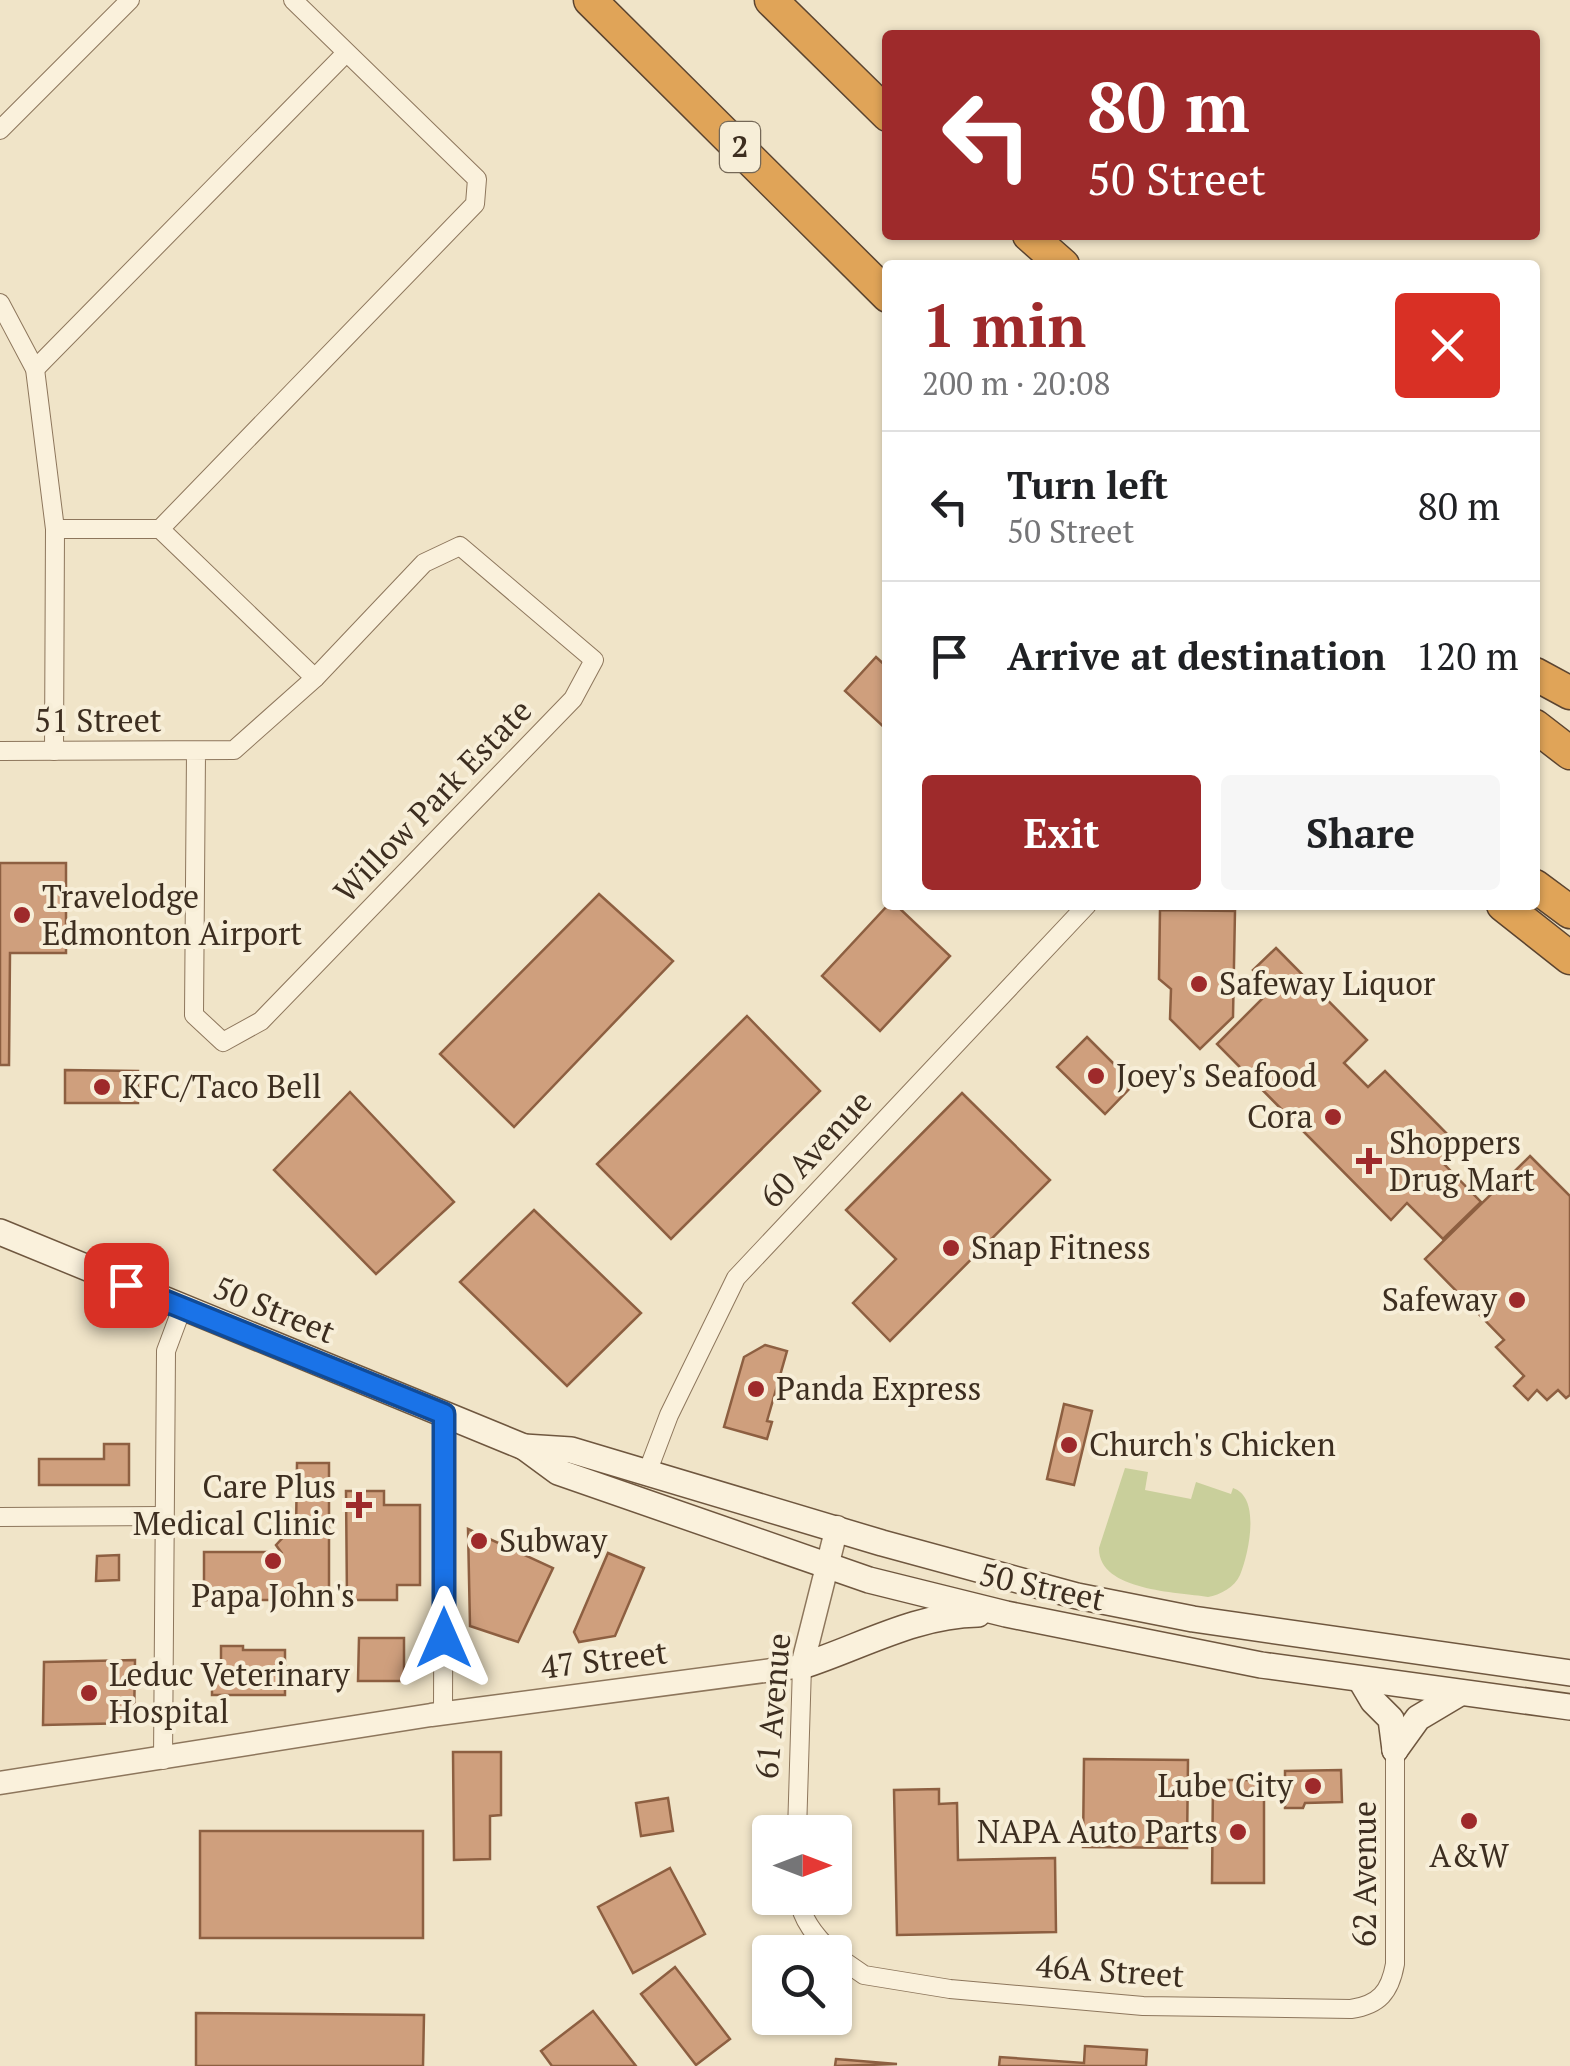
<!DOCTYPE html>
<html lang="en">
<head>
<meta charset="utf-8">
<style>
	:root { --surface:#fff; --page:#f6f6f6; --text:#202124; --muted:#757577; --line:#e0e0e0; --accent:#9e2a2b }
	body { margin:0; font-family:"PT Serif",serif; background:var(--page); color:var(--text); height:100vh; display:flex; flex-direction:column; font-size:38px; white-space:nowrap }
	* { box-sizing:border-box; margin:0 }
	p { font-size:32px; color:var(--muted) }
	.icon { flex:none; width:55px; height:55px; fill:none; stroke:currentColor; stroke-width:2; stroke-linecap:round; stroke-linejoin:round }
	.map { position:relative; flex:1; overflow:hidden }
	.side { position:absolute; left:882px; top:260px; width:658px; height:650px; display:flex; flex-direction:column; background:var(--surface); border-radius:10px; box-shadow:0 2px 8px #0004 }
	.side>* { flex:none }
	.guide { position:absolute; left:882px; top:30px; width:658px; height:210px; border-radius:10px; box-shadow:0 2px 8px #0004; background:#9e2a2b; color:#fff; overflow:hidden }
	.needle { width:65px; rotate:90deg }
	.tools { position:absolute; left:752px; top:1815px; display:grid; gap:20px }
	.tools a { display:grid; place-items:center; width:100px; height:100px; border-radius:10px; background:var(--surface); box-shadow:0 2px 8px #0004; font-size:50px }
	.pin { position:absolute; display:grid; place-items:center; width:85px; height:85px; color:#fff; margin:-42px; border-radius:20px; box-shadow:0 5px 15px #0006 }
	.me { position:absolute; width:110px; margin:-55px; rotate:0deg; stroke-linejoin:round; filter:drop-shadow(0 0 8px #0008) }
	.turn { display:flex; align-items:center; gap:35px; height:210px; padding:0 40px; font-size:45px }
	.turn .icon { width:130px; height:130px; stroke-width:2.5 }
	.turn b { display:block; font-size:70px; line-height:85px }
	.round { display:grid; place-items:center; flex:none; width:105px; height:105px; border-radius:10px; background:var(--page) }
	.headline { display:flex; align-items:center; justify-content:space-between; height:170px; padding:0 40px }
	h1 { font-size:60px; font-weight:800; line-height:75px; color:var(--accent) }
	.button { display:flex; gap:20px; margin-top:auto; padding:20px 40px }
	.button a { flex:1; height:115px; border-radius:10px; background:var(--accent); color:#fff; font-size:40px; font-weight:800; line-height:115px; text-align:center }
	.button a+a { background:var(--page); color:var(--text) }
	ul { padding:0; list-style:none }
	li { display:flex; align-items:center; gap:30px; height:150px; padding:0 40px; border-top:2px solid var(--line) }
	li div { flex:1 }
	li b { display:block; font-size:38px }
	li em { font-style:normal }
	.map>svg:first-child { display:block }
	.green { fill:#c9cf9b }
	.building { fill:#cf9f7d; stroke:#8d5f41; stroke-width:2.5 }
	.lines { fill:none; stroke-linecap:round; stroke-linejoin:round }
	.minor-casing { stroke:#8d765c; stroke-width:20 }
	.tertiary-casing { stroke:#8d765c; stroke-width:25 }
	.secondary-casing { stroke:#6f573f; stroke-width:28 }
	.motorway-casing { stroke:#5b4430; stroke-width:35 }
	.minor { stroke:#faf1dc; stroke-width:18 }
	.tertiary { stroke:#faf1dc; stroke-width:22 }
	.secondary { stroke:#faf1dc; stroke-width:25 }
	.motorway { stroke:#e0a458; stroke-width:32 }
	.route-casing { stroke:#114b97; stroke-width:25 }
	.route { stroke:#1a73e8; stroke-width:18 }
	.poi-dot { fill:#9e2a2b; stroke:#f7eed8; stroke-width:4 }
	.labels { text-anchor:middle; stroke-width:8; stroke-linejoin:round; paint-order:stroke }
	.shield { fill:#f7eed8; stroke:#756857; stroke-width:2.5 }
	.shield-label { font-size:30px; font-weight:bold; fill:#3d2e20 }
	.street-label { font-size:32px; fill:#3d2e20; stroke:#f7eed8 }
	.poi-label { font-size:32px; fill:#3d2e20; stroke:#f7eed8; text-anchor:start }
</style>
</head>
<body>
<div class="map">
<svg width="1570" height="2066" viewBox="0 0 1570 2066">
	<rect width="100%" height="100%" fill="#f0e4c8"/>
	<path class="green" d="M1125 1468 1148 1472 1145 1490 1191 1499 1196 1482 1231 1494 1233 1488C1261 1497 1249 1553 1240 1575 1235 1587 1220 1595 1208 1597 1177 1592 1098 1591 1099 1548Z"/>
	<g class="building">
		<path d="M876 657 888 668V731L845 691Z"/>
		<path d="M0 863H66V953H10L9 1065H0Z"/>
		<path d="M599 894 673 961 514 1127 440 1054Z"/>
		<path d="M888 905H896L950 956 880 1031 822 976Z"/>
		<path d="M1160 910 1235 911 1233 1017 1200 1049 1170 1019 1171 989 1159 979Z"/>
		<path d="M1276 948 1367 1040 1344 1063 1368 1087 1385 1071 1461 1148 1445 1165 1481 1202 1443 1239 1407 1203 1391 1220 1217 1044 1272 989 1253 970Z"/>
		<path d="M747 1016 820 1091 671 1239 597 1164Z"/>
		<path d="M1087 1037 1134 1084 1105 1114 1057 1067Z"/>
		<path d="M65 1070 138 1071V1103H65Z"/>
		<path d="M350 1092 454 1202 376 1274 274 1170Z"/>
		<path d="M962 1093 1050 1180 890 1341 853 1303 896 1259 846 1210Z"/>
		<path d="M1530 1156 1570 1196V1395L1566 1398 1558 1390 1547 1400 1537 1390 1528 1400 1514 1386 1524 1376 1496 1347 1504 1340 1425 1259Z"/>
		<path d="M534 1210 641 1313 567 1386 460 1282Z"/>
		<path d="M765 1345 787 1351 767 1421 772 1422 767 1439 724 1427 744 1357Z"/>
		<path d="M1064 1404 1092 1411 1074 1485 1047 1479Z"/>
		<path d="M104 1444H129V1485H39V1459H104Z"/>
		<path d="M297 1463H329V1600H204V1552H281L276 1545 289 1531H296Z"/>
		<path d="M346 1491H384V1505H420V1585H397V1600H347Z"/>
		<path d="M468 1529 553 1568 518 1642 470 1626Z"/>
		<path d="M608 1553 644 1568 615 1636 579 1642 574 1632Z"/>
		<path d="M119 1555V1580L96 1581 97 1556Z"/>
		<path d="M359 1638H404V1681H358Z"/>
		<path d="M221 1646H243V1650H285V1695H212V1675H221Z"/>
		<path d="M135 1660 134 1723 43 1725 44 1662Z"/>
		<path d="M453 1752H501V1815L490 1816V1859L454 1860Z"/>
		<path d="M1084 1759 1188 1760 1187 1848 1083 1847Z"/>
		<path d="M1341 1770 1342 1802 1305 1803 1303 1808H1285V1771Z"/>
		<path d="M1213 1780H1264V1883H1212Z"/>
		<path d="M939 1789V1804L957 1803 958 1860 1055 1858 1056 1932 897 1935 894 1790Z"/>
		<path d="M668 1798 673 1831 641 1836 636 1803Z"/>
		<rect x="200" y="1831" width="223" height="107"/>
		<path d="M670 1868 705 1934 633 1973 598 1907Z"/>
		<path d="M675 1967 730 2039 696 2065 641 1994Z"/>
		<path d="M593 2011 636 2066H552L541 2051Z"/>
		<path d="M196 2013 424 2015 423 2066H196Z"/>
		<path d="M1085 2046 1147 2050 1146 2066H999L1000 2057 1084 2063Z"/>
		<path d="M836 2059 897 2064 835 2066Z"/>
	</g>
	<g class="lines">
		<g class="minor-casing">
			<g id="minor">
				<path d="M0 130 130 0"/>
				<path d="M0 303 35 369 55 529 54 751"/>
				<path d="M35 369 345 54"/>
				<path d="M55 529H160L315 678"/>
				<path d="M160 529 475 204 477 179 293 0"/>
				<path d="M0 751 234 750 315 678 424 563 460 546 594 660 573 699 261 1021 223 1042 194 1015 196 752"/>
				<path d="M647 1473 669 1415 736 1278 1087 905"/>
				<path d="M0 1517 164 1516"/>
				<path d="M443 1713 444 1414"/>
				<path d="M163 1760 166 1351 182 1308"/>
				<path d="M797 1832 802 1666"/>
				<path d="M799 1898C801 1920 817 1938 832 1952"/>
				<path d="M835 1955 864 1975 950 1989 1143 2006 1351 2009C1379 2005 1390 1992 1395 1964V1750"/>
			</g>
		</g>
		<g class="tertiary-casing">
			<path id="tertiary" d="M0 1783 431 1715 802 1666 837 1527"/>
		</g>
		<g class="secondary-casing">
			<g id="secondary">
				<path d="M0 1232 524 1447 558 1472 869 1580 1006 1614 1261 1665 1570 1707"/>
				<path d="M524 1447 571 1450 882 1543 1077 1596 1193 1619 1570 1673"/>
				<path d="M802 1666C861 1647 915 1615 978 1614"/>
				<path d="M1360 1679 1373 1701 1391 1719 1395 1750"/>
				<path d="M1395 1750 1418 1718 1460 1693"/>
			</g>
		</g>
		<g class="motorway-casing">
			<g id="motorway">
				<path d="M590 0 888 296"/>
				<path d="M771 0 888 115"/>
				<path d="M1029 235 1063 265"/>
				<path d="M1535 674 1570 693"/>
				<path d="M1535 726 1570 753"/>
				<path d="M1535 886 1570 912"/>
				<path d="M1503 905 1570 958"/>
			</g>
		</g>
		<use href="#minor" class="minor"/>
		<use href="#tertiary" class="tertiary"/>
		<use href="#secondary" class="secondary"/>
		<use href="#motorway" class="motorway"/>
	</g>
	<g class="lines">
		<g class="route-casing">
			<path id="route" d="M126 1285 444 1414V1638"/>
		</g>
		<use href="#route" class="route"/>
	</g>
	<g class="poi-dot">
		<circle cx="22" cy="915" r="10"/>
		<circle cx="1199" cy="984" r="10"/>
		<circle cx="1096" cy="1076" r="10"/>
		<circle cx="102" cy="1087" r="10"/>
		<circle cx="1333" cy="1117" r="10"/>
		<path d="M1364 1146h10v10h10v10h-10v10h-10v-10h-10v-10h10z"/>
		<circle cx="951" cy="1248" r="10"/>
		<circle cx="1517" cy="1300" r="10"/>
		<circle cx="756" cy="1389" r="10"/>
		<circle cx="1069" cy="1445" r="10"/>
		<path d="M354 1490h10v10h10v10h-10v10h-10v-10h-10v-10h10z"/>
		<circle cx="479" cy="1541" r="10"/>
		<circle cx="273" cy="1561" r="10"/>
		<circle cx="89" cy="1693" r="10"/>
		<circle cx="1313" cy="1786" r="10"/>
		<circle cx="1469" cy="1821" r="10"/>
		<circle cx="1238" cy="1832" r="10"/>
	</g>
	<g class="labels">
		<rect class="shield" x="720" y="122" width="40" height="50" rx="8"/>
		<g class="shield-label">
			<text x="740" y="157">2</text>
		</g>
		<g class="street-label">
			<text x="98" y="732">51 Street</text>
			<text transform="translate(433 801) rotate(-46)" y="11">Willow Park Estate</text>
			<text transform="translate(816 1149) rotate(-47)" y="11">60 Avenue</text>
			<text transform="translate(274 1310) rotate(22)" y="11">50 Street</text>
			<text transform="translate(1042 1587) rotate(12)" y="11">50 Street</text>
			<text transform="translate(604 1660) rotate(-7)" y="11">47 Street</text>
			<text transform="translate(773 1706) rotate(-85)" y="11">61 Avenue</text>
			<text transform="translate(1365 1874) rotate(-90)" y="11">62 Avenue</text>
			<text transform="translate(1110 1971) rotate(4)" y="11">46A Street</text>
		</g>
		<g class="poi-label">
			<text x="42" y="908">Travelodge<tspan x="42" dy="37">Edmonton Airport</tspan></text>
			<text x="1219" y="995">Safeway Liquor</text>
			<text x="1116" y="1087">Joey's Seafood</text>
			<text x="122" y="1098">KFC/Taco Bell</text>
			<text x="1313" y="1128" text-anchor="end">Cora</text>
			<text x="1389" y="1154">Shoppers<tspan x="1389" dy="37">Drug Mart</tspan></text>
			<text x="971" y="1259">Snap Fitness</text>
			<text x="1497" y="1311" text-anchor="end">Safeway</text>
			<text x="776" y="1400">Panda Express</text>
			<text x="1089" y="1456">Church's Chicken</text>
			<text x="336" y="1498" text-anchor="end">Care Plus<tspan x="336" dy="37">Medical Clinic</tspan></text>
			<text x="499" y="1552">Subway</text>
			<text x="273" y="1607" text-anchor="middle">Papa John's</text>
			<text x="109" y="1686">Leduc Veterinary<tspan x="109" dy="37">Hospital</tspan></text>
			<text x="1293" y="1797" text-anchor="end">Lube City</text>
			<text x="1218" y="1843" text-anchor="end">NAPA Auto Parts</text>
			<text x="1469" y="1867" text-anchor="middle">A&amp;W</text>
		</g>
	</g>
</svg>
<div class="tools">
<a><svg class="needle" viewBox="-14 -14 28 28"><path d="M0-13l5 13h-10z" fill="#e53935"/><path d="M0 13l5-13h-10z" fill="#757577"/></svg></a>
<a><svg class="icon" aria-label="search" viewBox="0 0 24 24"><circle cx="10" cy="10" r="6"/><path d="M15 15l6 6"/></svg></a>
</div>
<div class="pin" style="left:126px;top:1285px;background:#d93025"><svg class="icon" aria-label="arrive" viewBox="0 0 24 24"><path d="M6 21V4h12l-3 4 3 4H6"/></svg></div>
<svg class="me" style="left:444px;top:1638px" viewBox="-20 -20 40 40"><path d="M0-17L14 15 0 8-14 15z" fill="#1a73e8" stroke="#fff" stroke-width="4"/></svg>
<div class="guide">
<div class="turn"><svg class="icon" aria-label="left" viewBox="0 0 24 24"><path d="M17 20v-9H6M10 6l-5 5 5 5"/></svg><div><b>80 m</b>50 Street</div></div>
</div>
<section class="side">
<div class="headline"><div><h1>1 min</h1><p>200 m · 20:08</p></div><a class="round" style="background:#d93025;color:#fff"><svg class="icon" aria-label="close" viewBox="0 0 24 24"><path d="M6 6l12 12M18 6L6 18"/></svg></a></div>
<ul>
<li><svg class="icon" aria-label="left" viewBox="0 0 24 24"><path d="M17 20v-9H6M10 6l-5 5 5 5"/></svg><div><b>Turn left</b><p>50 Street</p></div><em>80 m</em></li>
<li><svg class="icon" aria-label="arrive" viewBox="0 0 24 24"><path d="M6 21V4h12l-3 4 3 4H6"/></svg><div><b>Arrive at destination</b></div><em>120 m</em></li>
</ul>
<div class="button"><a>Exit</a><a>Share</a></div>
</section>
</div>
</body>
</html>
